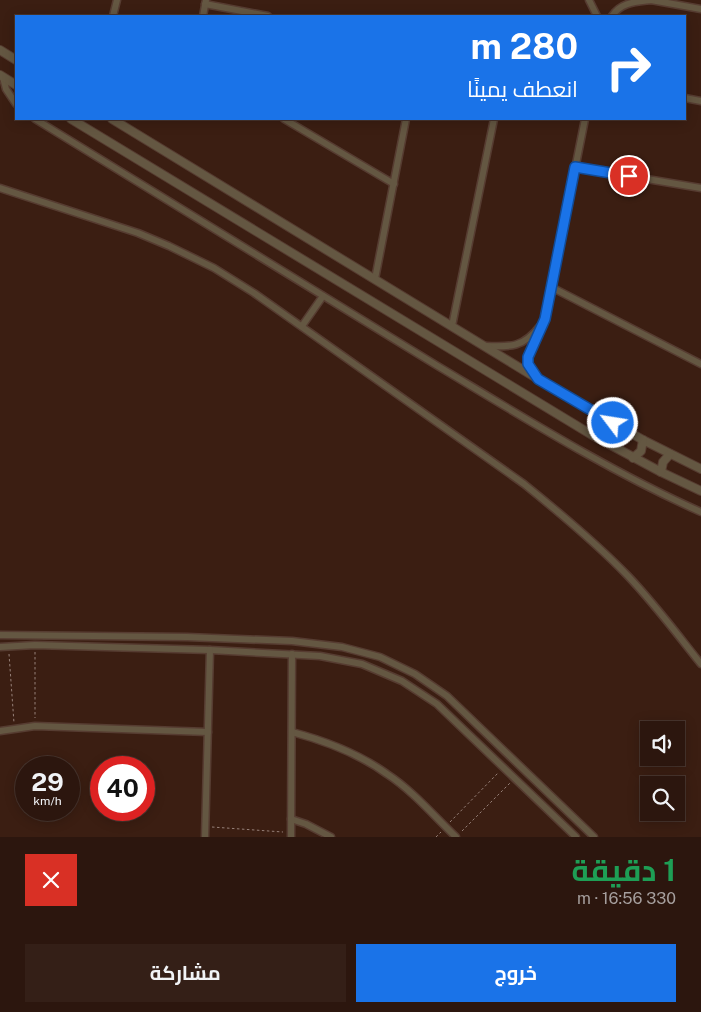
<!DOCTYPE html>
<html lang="ar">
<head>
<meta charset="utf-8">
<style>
	:root { --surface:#2c160e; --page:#341f17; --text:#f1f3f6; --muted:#a69f9e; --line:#48352e; --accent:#1a73e8 }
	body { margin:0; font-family:"Public Sans",Cairo,sans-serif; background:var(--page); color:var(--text); direction:rtl; height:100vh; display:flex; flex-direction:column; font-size:19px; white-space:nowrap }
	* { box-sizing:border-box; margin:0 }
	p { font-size:16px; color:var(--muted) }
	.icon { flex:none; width:28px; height:28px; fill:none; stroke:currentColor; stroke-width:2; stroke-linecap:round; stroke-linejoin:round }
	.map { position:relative; height:837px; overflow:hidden; direction:ltr }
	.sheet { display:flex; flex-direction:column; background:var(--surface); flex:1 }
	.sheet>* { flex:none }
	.banner { position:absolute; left:15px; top:15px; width:671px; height:105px; border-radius:0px; box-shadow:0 2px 12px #0003,0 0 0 1px var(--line); direction:rtl; background:#1a73e8; color:#fff; overflow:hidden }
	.controls { position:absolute; left:640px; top:721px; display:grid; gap:10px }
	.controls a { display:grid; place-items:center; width:45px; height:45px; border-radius:0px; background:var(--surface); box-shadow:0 2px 12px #0003,0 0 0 1px var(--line); font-size:25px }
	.speed { position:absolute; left:15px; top:756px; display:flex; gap:10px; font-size:25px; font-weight:700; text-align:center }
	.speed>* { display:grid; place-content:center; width:65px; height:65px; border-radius:50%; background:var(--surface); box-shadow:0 2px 12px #0003,0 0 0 1px var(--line); line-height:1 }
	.speed small { font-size:12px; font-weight:400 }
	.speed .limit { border:8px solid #d22; background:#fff; color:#111 }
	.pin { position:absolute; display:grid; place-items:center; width:42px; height:42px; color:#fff; margin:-21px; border:2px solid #fff; border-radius:50%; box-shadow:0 1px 5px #0007 }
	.me { position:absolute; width:55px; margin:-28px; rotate:301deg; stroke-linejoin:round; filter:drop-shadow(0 0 4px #0008) }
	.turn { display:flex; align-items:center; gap:18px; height:105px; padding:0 25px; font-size:22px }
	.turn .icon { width:65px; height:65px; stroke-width:2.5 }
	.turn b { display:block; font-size:35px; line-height:42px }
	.round { display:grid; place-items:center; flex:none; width:52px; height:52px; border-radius:0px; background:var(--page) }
	.head { display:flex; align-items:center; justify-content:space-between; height:85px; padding:0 25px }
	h1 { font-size:30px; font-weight:700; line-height:38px; color:#1e9e55 }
	.action { display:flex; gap:10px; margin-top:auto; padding:10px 25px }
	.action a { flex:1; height:58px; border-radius:0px; background:var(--accent); color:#fff; font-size:20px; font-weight:700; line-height:58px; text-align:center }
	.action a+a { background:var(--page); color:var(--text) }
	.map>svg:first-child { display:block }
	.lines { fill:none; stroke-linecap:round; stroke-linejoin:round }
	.minor-casing { stroke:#563c31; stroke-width:9 }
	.tertiary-casing { stroke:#563c31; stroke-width:10 }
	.path { stroke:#968078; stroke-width:1; stroke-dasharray:2.5 2.5; stroke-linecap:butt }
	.minor { stroke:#645742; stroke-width:6 }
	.tertiary { stroke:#645742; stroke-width:8 }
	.route-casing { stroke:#114b97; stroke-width:12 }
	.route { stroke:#1a73e8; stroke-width:9 }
</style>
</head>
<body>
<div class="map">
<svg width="701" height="837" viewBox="0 0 701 837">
	<rect width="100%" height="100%" fill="#3b1e12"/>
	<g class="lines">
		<g class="minor-casing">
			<g id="minor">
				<path d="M589 0 597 16"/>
				<path d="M651 0 701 9"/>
				<path d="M205 4 268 16"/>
				<path d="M113 16 117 0"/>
				<path d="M203 16 206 0"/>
				<path d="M612 16C621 2 636 2 652 0"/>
				<path d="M3 77 6 89 16 104"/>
				<path d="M685 98 701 101"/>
				<path d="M35 119C169 201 302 284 436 365 523 417 609 471 701 512"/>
				<path d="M284 119 394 184"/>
				<path d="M575 167 701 188"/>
				<path d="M0 188 138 233 169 246 214 268 254 293 524 484C560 513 595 542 627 575 654 603 677 634 701 664"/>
				<path d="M375 279 406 119"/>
				<path d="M551 287 701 364"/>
				<path d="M302 326 323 296"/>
				<path d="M452 326 494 119"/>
				<path d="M485 346C510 347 523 348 540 326"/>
				<path d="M537 377 528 364V357L545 319 585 119"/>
				<path d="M0 635 187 637 292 641 342 647 380 657 415 674 447 696 594 837"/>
				<path d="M0 647 35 645 210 650 320 656 362 664 402 681 437 704 576 837"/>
				<path d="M0 731 35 726 208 732"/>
				<path d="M292 732C326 741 358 753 387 774 413 791 434 816 456 837"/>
				<path d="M291 819 306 824 331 837"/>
				<path d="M205 837 210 650"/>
				<path d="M291 837 292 654"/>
			</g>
		</g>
		<g class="tertiary-casing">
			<g id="tertiary">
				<path d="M0 50 16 60"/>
				<path d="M0 75 16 85"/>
				<path d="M71 119 592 435 661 472 701 491"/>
				<path d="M112 119 538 379 643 440 701 469"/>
				<path d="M633 458 641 451 643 440"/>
				<path d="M661 472 663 462 670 454"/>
			</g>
		</g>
		<g class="path">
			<path d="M35 652V718"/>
			<path d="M9 654 14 723"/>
			<path d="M450 822 498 773"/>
			<path d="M212 827 283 832"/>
			<path d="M462 831 510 783"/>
			<path d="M436 837 441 832"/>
		</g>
		<use href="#minor" class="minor"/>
		<use href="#tertiary" class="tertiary"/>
	</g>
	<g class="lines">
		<g class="route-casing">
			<path id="route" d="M613 423 538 379 528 364V357L545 319 575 167 629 176"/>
		</g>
		<use href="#route" class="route"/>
	</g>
</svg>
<div class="controls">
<a><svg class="icon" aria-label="sound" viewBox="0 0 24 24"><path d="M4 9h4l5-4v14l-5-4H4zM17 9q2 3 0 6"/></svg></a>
<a><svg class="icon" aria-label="search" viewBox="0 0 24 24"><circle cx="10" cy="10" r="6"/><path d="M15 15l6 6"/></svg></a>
</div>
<div class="speed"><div>29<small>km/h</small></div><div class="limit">40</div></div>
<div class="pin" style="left:629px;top:176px;background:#d93025"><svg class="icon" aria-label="arrive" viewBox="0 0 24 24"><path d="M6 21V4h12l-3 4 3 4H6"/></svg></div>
<svg class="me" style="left:613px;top:423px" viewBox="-20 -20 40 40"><circle r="17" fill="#1a73e8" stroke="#fff" stroke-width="3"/><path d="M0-11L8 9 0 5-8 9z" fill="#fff"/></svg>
<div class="banner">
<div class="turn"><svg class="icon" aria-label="right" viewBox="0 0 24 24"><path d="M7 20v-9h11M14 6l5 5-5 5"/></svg><div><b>280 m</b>انعطف يمينًا</div></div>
</div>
</div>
<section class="sheet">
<div class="head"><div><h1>1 دقيقة</h1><p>330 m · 16:56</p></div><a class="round" style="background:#d93025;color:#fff"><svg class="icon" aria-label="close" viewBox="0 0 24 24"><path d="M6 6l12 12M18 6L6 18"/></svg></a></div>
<div class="action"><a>خروج</a><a>مشاركة</a></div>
</section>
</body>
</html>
